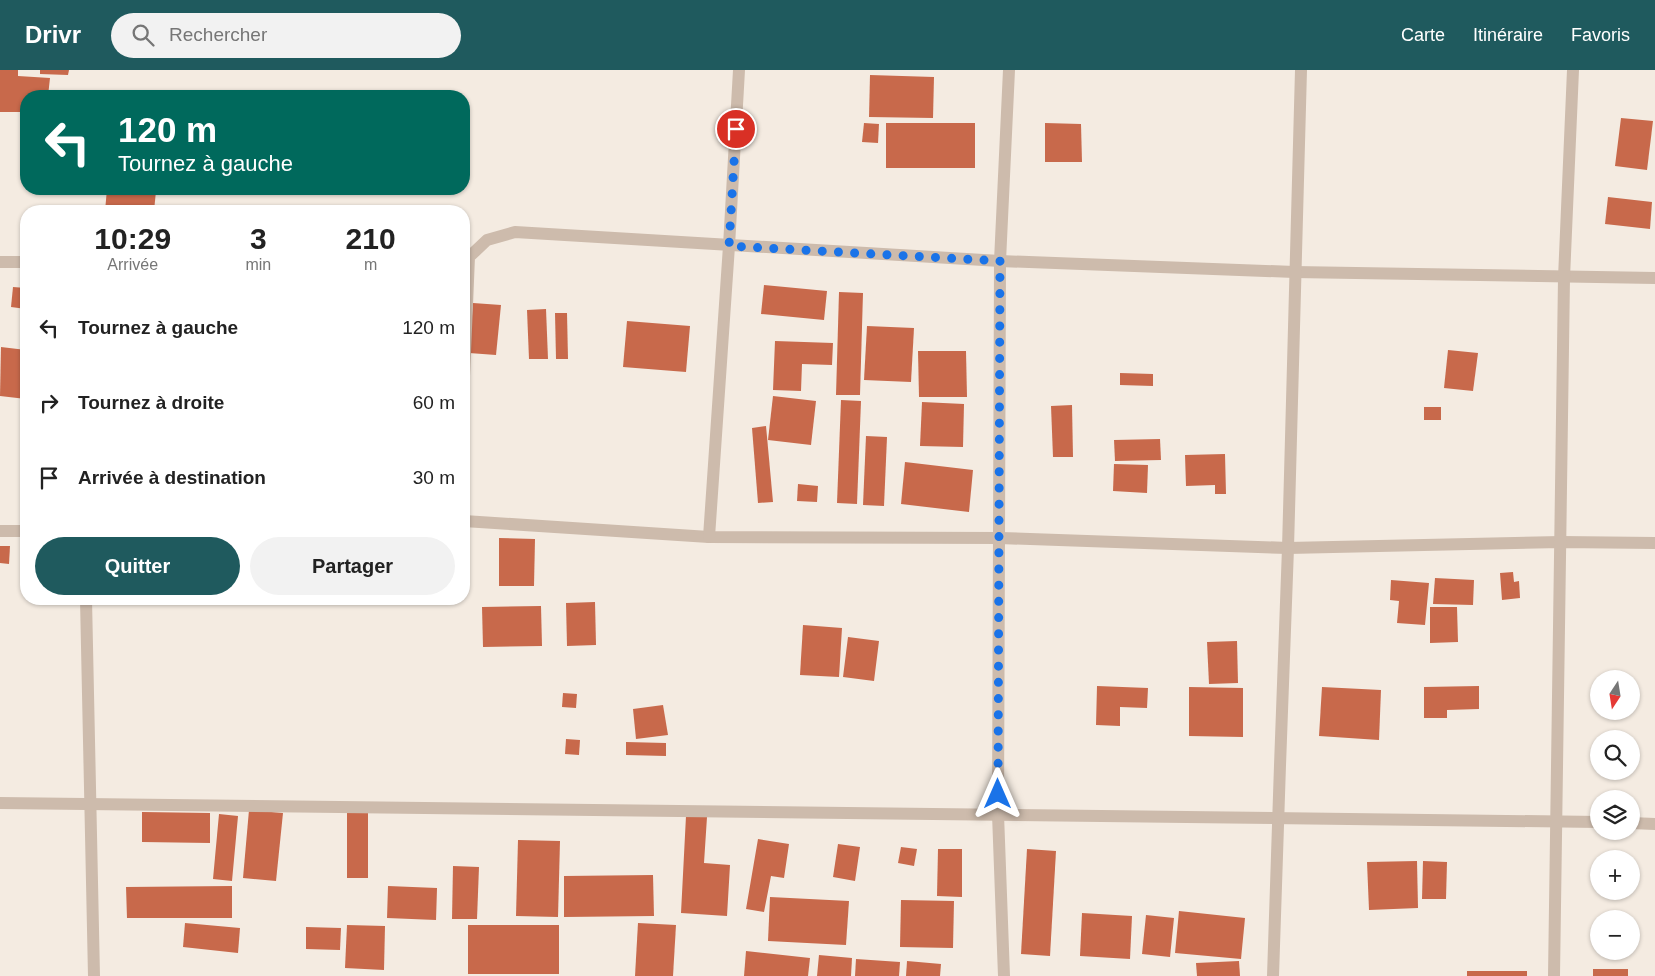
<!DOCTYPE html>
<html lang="fr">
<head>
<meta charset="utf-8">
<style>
	:root { --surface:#fff; --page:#f2f2f2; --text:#222; --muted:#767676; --accent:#1f5a5e }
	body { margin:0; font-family:Helvetica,sans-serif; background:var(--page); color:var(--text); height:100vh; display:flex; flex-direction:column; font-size:19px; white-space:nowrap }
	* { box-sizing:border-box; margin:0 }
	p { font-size:16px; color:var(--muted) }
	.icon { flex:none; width:28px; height:28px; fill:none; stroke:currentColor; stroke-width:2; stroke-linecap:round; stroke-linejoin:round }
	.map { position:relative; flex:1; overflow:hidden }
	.details { position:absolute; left:20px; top:135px; width:450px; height:400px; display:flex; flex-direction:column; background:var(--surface); border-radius:20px; box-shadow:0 1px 4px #0004 }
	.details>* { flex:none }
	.guide { position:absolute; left:20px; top:20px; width:450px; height:105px; border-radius:20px; box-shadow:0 1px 4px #0004; background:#00695c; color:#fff; overflow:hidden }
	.needle { width:32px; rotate:192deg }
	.tools { position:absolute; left:1590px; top:600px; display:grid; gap:10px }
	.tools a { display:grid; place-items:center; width:50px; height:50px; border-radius:50%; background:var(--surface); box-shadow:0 1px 4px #0004; font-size:25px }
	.pin { position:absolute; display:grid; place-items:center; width:42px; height:42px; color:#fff; margin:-21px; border:2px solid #fff; border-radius:50%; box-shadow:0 1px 5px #0007 }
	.me { position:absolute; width:55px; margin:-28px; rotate:0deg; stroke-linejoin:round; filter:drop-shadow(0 0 4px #0008) }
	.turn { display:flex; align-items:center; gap:18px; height:105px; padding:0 15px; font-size:22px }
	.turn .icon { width:65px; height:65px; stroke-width:2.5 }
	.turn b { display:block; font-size:35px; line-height:42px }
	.eta { display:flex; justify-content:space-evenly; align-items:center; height:85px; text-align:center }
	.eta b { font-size:30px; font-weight:800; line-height:35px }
	.button { display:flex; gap:10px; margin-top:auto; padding:10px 15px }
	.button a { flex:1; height:58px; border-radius:30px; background:var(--accent); color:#fff; font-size:20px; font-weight:800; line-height:58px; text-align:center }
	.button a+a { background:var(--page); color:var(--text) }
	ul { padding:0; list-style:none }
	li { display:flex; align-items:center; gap:15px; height:75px; padding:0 15px }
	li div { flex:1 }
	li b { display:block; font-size:19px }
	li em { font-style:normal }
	header { display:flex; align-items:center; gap:30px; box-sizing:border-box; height:70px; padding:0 25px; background:var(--accent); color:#fff }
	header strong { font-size:24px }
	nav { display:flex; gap:28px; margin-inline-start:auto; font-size:18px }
	.search { width:350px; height:45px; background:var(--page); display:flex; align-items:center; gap:12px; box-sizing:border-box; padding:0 18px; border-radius:28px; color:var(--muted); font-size:19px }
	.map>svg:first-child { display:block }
	.building { fill:#c8694b }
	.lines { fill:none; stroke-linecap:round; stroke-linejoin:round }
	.street { stroke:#cdbbac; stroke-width:12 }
	.route { stroke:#1a73e8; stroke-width:9; stroke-dasharray:0 16.2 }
</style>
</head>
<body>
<header>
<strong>Drivr</strong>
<div class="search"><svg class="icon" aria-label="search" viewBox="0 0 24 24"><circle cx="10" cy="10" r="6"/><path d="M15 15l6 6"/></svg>Rechercher</div>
<nav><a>Carte</a><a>Itinéraire</a><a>Favoris</a></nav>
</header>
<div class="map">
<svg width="1655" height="906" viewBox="0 0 1655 906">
	<rect width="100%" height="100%" fill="#f4ebe1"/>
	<g class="building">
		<path d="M0 0H18V6L50 8 48 26H26V42H0Z"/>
		<path d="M40 0H69L68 5 40 4Z"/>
		<path d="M870 5 934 7 933 48 869 47Z"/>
		<path d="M1621 48 1653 51 1647 100 1615 96Z"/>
		<path d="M864 53 879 54 878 73 862 72Z"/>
		<rect x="886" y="53" width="89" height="45"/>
		<path d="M1045 53 1081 54 1082 92H1045Z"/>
		<path d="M107 119 156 121 154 141H105Z"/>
		<path d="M1608 127 1652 132 1650 159 1605 154Z"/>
		<path d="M764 215 827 221 824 250 761 244Z"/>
		<path d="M13 217 26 218V239L11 237Z"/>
		<path d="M839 222 863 223 860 325H836Z"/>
		<path d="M473 233 501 235 496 285 469 283Z"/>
		<path d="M546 239 548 289H529L527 240Z"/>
		<path d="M555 243H567L568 289H556Z"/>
		<path d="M627 251 690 256 686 302 623 297Z"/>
		<path d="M867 256 914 258 911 312 864 310Z"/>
		<path d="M775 271 833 273 832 295 802 294 801 321 773 320Z"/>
		<path d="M1 277 26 280V329L0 326Z"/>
		<path d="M1448 280 1478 283 1473 321 1444 318Z"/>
		<path d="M918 281H966L967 327H919Z"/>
		<path d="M1120 303 1153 304V316L1120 315Z"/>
		<path d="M773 326 816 331 811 375 768 370Z"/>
		<path d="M841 330 861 331 857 434 837 433Z"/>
		<path d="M922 332 964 334 963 377 920 376Z"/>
		<path d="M1072 335 1073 387H1053L1051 336Z"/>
		<rect x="1424" y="337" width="17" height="13"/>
		<path d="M766 356 773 432 758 433 752 358Z"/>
		<path d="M866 366 887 367 884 436 863 435Z"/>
		<path d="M1160 369 1161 390 1115 391 1114 370Z"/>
		<path d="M1225 384 1226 424H1215V415L1186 416 1185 385Z"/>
		<path d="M905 392 973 400 969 442 901 434Z"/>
		<path d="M1114 394 1148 395 1147 423 1113 421Z"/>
		<path d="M798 414 818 416 817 432 797 431Z"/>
		<path d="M499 468 535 469 534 516H499Z"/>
		<path d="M0 476H10L9 494 0 493Z"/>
		<path d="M1513 502 1514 512 1519 511 1520 528 1502 530 1500 503Z"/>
		<path d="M1435 508 1474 510 1473 535 1433 534Z"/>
		<path d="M1391 510 1429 513 1425 555 1397 553 1399 531 1390 530Z"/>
		<path d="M595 532 596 575 567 576 566 533Z"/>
		<path d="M541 536 542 576 483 577 482 537Z"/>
		<path d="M1430 537H1457L1458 572 1430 573Z"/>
		<path d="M803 555 842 558 839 607 800 605Z"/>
		<path d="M848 567 879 571 874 611 843 607Z"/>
		<path d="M1237 571 1238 613 1209 614 1207 572Z"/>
		<path d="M1097 616 1148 618 1147 638 1120 637V656L1096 655Z"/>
		<path d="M1479 616V639L1447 640V648H1424V617Z"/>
		<path d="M1189 617 1243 618V667L1189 666Z"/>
		<path d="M1322 617 1381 620 1379 670 1319 666Z"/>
		<path d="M563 623 577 624 576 638 562 637Z"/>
		<path d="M663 635 668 665 636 669 633 639Z"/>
		<path d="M566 669 580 670 579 685 565 684Z"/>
		<path d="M626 672 666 673V686L626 685Z"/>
		<path d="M249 740 283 743 276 811 243 808Z"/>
		<path d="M142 742 210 743V773L142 772Z"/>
		<rect x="347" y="743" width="21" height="65"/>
		<path d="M219 744 238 746 232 811 213 809Z"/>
		<path d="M686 746 707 747 704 793 730 795 727 846 681 843Z"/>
		<path d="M758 769 789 774 784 808 771 806 764 842 746 839Z"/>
		<path d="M518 770 560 771 558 847 516 846Z"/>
		<path d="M838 774 860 777 855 811 833 807Z"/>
		<path d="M901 777 917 779 914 796 898 793Z"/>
		<path d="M938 779H962V827L937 826Z"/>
		<path d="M1027 779 1056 781 1050 886 1021 884Z"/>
		<path d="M1417 791 1418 838 1369 840 1367 792Z"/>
		<path d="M1423 791 1447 792 1446 829H1422Z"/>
		<path d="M453 796 479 797 477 849H452Z"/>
		<path d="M653 805 654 846 564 847V806Z"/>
		<path d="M232 816V848H127L126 817Z"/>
		<path d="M388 816 437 818 436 850 387 848Z"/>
		<path d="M770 827 849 831 846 875 768 871Z"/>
		<path d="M901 830 954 831 953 878 900 877Z"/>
		<path d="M1179 841 1245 848 1241 889 1175 883Z"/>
		<path d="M1082 843 1132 846 1130 889 1080 886Z"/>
		<path d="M1146 845 1174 848 1170 887 1142 884Z"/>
		<path d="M185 853 240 858 238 883 183 877Z"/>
		<path d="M638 853 676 855 673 906H635Z"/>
		<path d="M347 855 385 856 384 900 345 898Z"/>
		<rect x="468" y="855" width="91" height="49"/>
		<path d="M306 857 341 858 340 880 306 879Z"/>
		<path d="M746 881 810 888 808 906H744Z"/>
		<path d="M819 885 852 888 851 906H817Z"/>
		<path d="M856 889 900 892 899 906H855Z"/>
		<path d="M907 891 941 894 940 906H906Z"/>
		<path d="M1239 891 1240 906H1197L1196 893Z"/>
		<rect x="1593" y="899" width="35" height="7"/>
		<rect x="1467" y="901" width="60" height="5"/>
	</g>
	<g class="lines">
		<g class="street">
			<path d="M0 192H26"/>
			<path d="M464 306 469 187 487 170 515 162 1000 191 1294 202 1655 208"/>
			<path d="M464 451 709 467 1000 468 1288 478 1561 472 1655 473"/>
			<path d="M0 461H26"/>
			<path d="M709 467 729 176 739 0"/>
			<path d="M86 529 94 906"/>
			<path d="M0 733 1599 752"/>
			<path d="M1631 753 1655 754"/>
			<path d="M1004 906 998 744 1000 191 1009 0"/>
			<path d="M1273 906C1277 763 1283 621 1288 478 1293 319 1296 159 1301 0"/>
			<path d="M1554 906 1564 208 1573 0"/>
		</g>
	</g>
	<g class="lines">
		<path class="route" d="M736 59 729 176 1000 191 998 724"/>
	</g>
</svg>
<div class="tools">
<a><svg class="needle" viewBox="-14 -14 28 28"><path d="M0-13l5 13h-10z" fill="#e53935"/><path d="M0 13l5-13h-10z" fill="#767676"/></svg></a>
<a><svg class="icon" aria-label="search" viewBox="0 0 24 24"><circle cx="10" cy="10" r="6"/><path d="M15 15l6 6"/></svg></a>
<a><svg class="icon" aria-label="layers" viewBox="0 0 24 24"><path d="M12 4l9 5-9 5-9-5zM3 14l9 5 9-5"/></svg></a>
<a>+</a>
<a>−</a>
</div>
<div class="pin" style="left:736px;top:59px;background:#d93025"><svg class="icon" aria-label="arrive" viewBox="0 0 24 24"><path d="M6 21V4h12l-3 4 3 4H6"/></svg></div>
<svg class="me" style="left:998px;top:724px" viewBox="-20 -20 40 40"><path d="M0-17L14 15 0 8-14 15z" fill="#1a73e8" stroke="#fff" stroke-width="4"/></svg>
<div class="guide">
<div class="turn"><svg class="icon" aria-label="left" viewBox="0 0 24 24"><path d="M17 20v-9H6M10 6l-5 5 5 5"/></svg><div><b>120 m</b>Tournez à gauche</div></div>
</div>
<section class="details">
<div class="eta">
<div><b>10:29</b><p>Arrivée</p></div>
<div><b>3</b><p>min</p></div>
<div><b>210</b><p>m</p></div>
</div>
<ul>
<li><svg class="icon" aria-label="left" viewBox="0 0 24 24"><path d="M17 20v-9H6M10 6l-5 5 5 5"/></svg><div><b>Tournez à gauche</b></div><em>120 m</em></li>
<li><svg class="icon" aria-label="right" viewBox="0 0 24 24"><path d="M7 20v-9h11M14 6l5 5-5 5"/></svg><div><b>Tournez à droite</b></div><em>60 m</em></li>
<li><svg class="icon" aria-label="arrive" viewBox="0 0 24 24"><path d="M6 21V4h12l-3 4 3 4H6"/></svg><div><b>Arrivée à destination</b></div><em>30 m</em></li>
</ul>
<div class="button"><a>Quitter</a><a>Partager</a></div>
</section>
</div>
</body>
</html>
